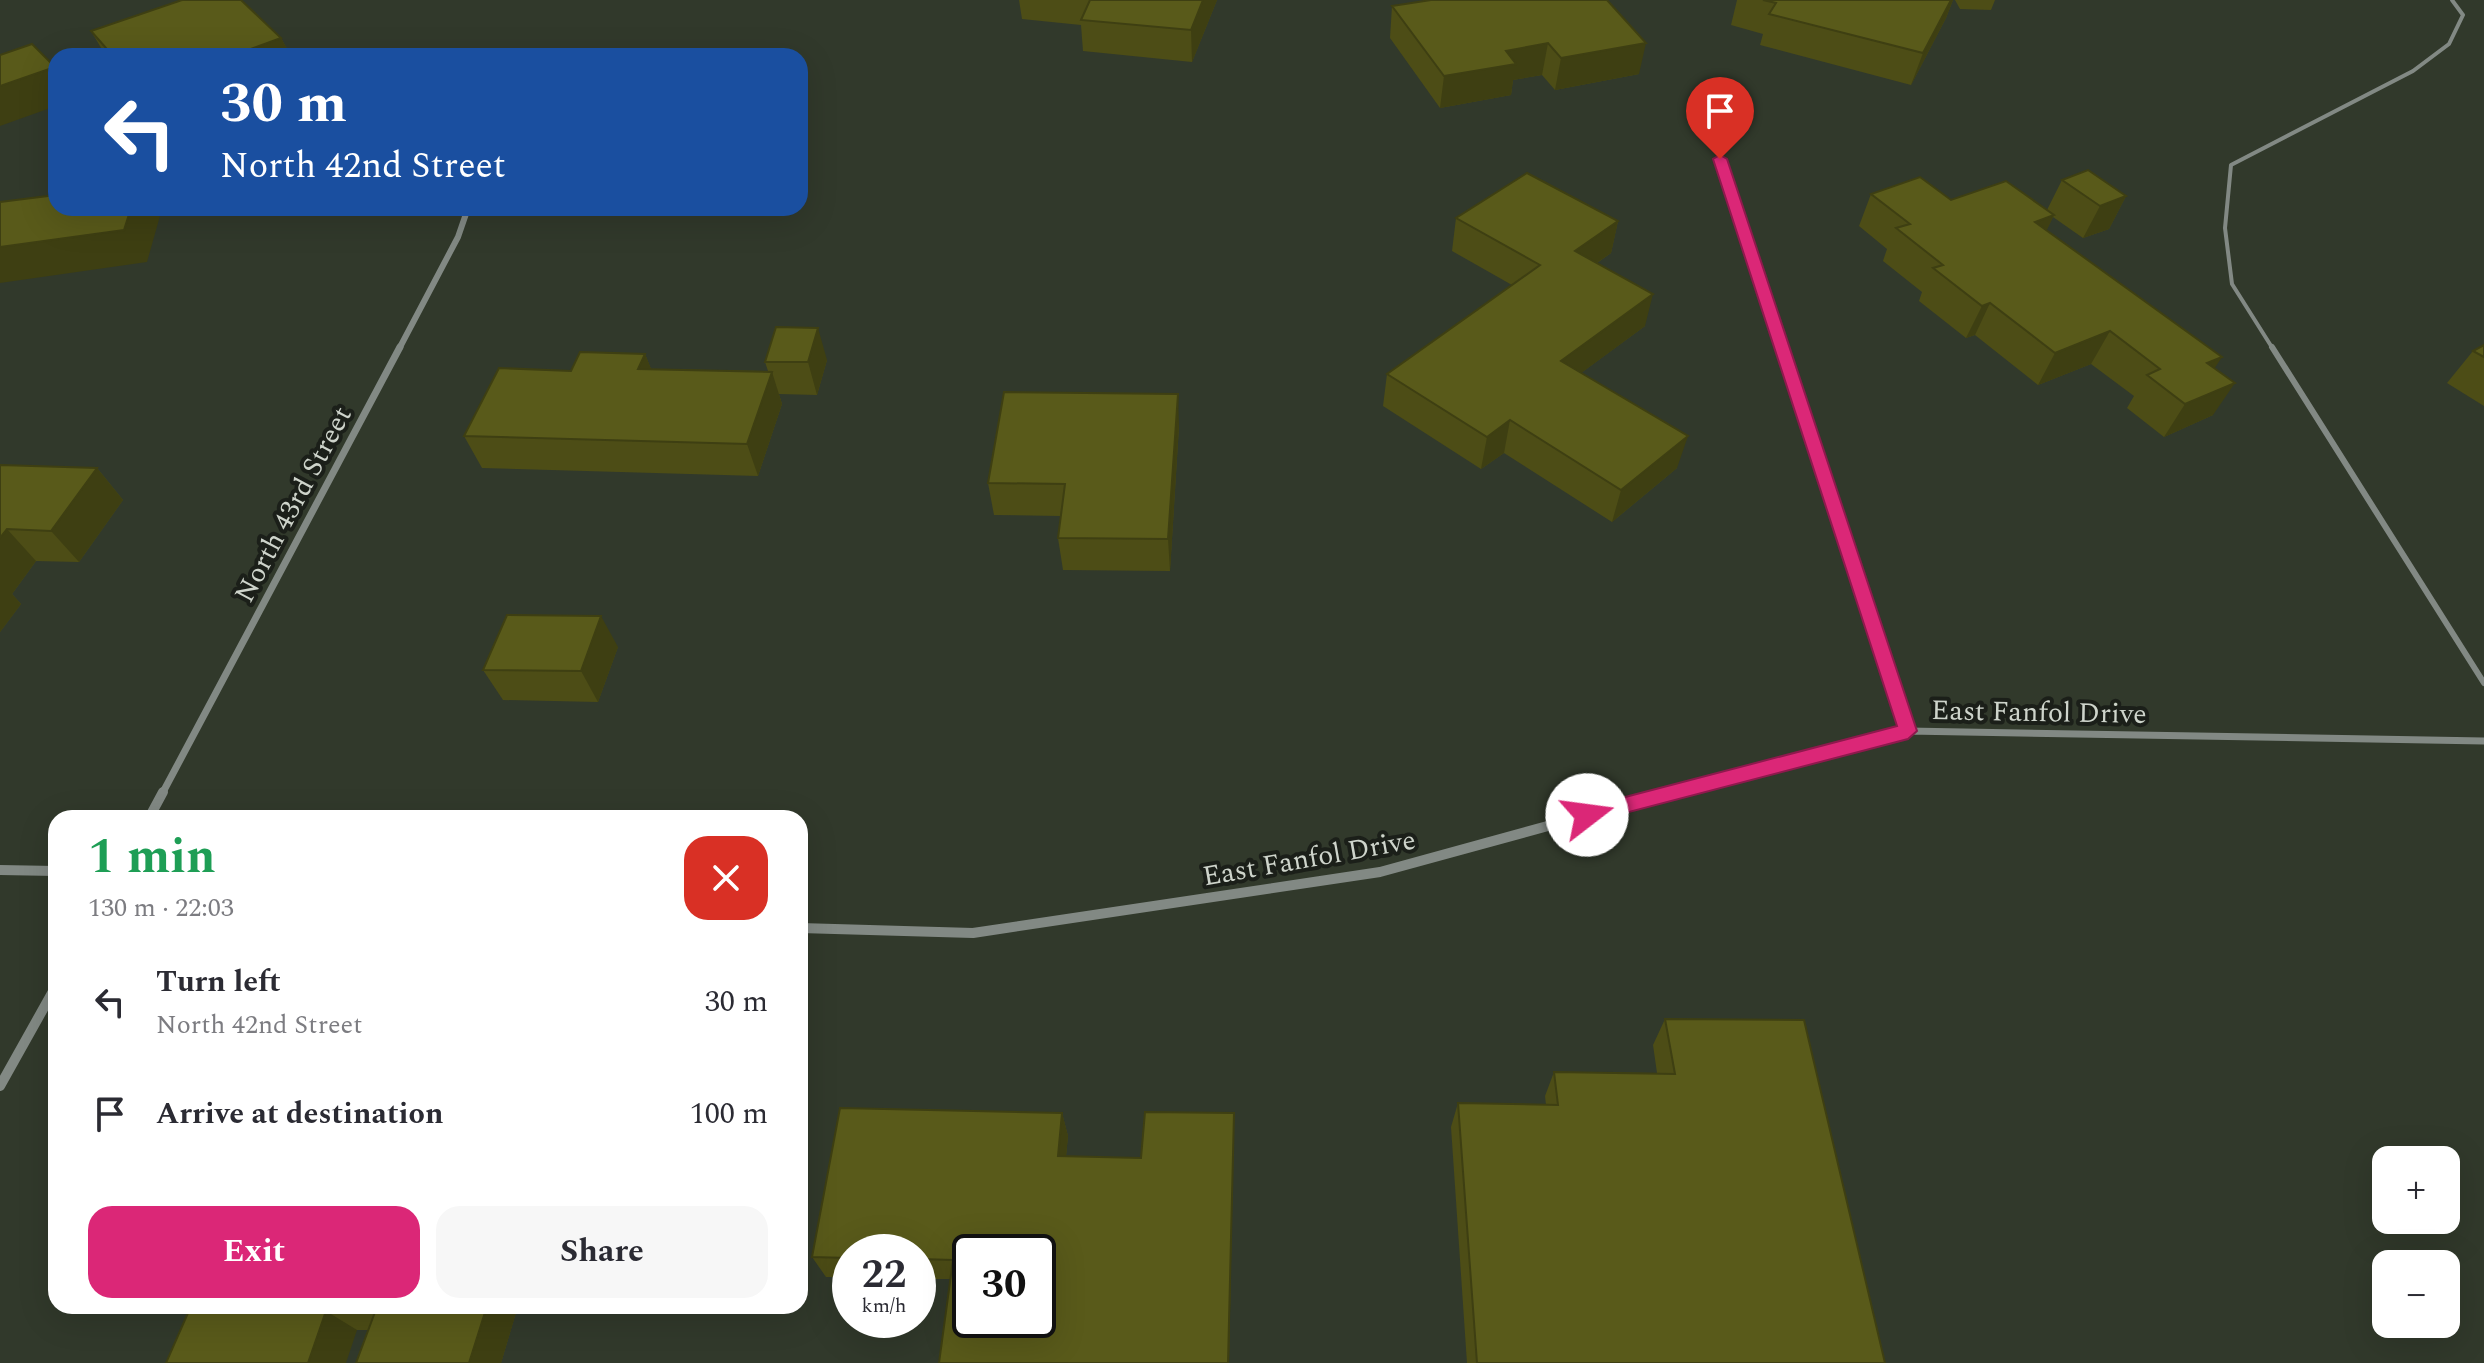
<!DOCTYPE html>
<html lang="en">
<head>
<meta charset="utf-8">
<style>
	:root { --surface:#fff; --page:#f7f7f7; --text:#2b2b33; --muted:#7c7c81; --accent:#db2777 }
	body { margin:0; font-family:Spectral,serif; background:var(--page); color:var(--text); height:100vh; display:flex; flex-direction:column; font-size:30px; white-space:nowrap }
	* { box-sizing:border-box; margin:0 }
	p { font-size:26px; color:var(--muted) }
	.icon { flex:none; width:44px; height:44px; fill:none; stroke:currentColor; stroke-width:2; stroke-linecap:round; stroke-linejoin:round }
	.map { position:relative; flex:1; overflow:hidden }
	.sheet { position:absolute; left:48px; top:810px; width:760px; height:504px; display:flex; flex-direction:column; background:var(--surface); border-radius:24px; box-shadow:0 8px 32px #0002 }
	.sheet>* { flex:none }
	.banner { position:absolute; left:48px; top:48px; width:760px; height:168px; border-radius:24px; box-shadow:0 8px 32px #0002; background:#1a4fa0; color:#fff; overflow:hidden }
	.buttons { position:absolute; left:2372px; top:1146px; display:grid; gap:16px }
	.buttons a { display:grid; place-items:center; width:88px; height:88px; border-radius:16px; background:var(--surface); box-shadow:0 8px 32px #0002; font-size:40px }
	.speed { position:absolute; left:832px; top:1234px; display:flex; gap:16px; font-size:40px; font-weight:700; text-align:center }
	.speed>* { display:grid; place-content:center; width:104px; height:104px; border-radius:50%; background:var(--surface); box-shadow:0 8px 32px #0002; line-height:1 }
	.speed small { font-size:20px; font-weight:400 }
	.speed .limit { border:4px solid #111; border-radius:12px; background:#fff; color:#111 }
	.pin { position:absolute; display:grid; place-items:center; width:68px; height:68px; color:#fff; margin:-82px -34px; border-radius:50% 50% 50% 0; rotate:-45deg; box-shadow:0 0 8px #0007 }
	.pin .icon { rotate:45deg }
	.me { position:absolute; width:88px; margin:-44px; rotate:75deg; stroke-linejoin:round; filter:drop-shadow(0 0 6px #0008) }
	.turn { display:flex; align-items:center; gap:28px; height:168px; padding:0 40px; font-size:36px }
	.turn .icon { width:104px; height:104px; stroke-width:2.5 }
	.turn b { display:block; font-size:56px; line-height:68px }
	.round { display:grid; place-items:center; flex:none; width:84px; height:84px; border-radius:24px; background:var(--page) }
	.summary { display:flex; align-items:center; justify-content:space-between; height:136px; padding:0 40px }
	h1 { font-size:48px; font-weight:700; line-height:60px; color:#1e9e55 }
	.cta { display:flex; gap:16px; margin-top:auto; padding:16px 40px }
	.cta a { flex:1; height:92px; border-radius:24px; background:var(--accent); color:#fff; font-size:32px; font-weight:700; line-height:92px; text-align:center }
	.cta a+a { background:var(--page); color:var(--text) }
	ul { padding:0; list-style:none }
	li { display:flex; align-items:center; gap:24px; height:112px; padding:0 40px }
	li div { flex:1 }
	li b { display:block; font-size:30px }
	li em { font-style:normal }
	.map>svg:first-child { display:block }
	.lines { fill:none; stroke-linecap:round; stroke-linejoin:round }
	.service-far1 { stroke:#828984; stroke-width:4 }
	.service { stroke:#828984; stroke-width:6 }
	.minor-far2 { stroke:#828984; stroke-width:6 }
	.minor-far1 { stroke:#828984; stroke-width:7 }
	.minor { stroke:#828984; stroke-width:10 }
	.wall { fill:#4d4d16 }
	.shaded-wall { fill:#3e3f12 }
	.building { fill:#595a1a; stroke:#3e3f12; stroke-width:2; fill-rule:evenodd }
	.route { fill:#db2777; stroke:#8e194d; stroke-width:2 }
	.labels { text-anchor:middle; stroke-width:8; stroke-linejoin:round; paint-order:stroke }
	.street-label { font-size:28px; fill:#ced4cb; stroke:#1b1f19 }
</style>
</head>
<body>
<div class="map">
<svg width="2484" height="1363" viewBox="0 0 2484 1363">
	<rect width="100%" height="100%" fill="#31392b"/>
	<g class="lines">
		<path class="service-far1" d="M2273 349 2232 284 2225 228 2231 165 2413 71 2449 44 2463 15 2452 0"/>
		<path class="service" d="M2272 347 2484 683"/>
		<g class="minor-far2">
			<path d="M1720 159 1782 349"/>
			<path d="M399 349 458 237 468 208"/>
		</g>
		<g class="minor-far1">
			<path d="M1782 347 1908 731"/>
			<path d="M162 794 400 347"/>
			<path d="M1665 794 1908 731 2484 741"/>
		</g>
		<g class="minor">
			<path d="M149 818 163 792"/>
			<path d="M0 870 56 871"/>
			<path d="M800 928 973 933 1380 872 1672 792"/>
			<path d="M0 1086 56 986"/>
		</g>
	</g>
	<g class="wall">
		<path d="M1019 0H1217L1192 62 1083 51 1081 25 1022 19Z"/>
		<path d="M1431 0 1639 74 1555 90 1542 75 1513 80 1511 95 1440 108 1390 38 1392 6Z"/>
		<path d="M1737 0H1953L1946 18 1911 85 1760 45 1763 34 1731 25Z"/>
		<path d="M1955 0H1995L1991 10 1960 9Z"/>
		<path d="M91 31 281 38 291 56H106Z"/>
		<path d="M2062 180 2126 196 2109 229 2083 238 2053 217 2046 231 2215 368 2213 415 2164 437 2127 408 2134 396 2091 364 2038 385 1975 335 1966 338 1919 301 1922 292 1883 261 1887 249 1859 226 1871 194 1951 200 2047 210Z"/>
		<path d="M1456 218 1618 221 1611 253 1597 263 1645 326 1581 373 1677 468 1612 522 1504 453 1481 469 1383 406 1387 374 1512 285 1452 251Z"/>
		<path d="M2484 345V406L2447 383 2473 351Z"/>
		<path d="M645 354 651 369 768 371 765 362 827 360 817 395 779 394 782 404 758 476 482 468 464 436 571 371Z"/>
		<path d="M1179 426 1170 571 1063 570 1058 538 1061 516 994 515 988 483Z"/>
		<path d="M0 465 97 468 123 500 79 562 36 561 12 594 21 604 0 632Z"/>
		<path d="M618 647 598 702 503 700 483 670Z"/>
		<path d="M1665 1019 1885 1363H1467L1451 1127 1458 1103 1546 1105 1545 1096 1554 1072 1657 1073 1653 1045Z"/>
		<path d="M1062 1113 1068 1136 1066 1156 1141 1158 1234 1113 1229 1363H939L950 1279H918V1252H850V1277H826L812 1257Z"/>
		<path d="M191 1306H518L501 1363H356L368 1330H357Z"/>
	</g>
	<g class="shaded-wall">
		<path d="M1203 0H1217L1192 62 1191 30Z"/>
		<path d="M1951 0H1953L1946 18 1911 85 1923 53Z"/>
		<path d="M281 38 291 56H231Z"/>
		<path d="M1548 43 1542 75 1513 80 1511 95 1440 108 1444 76 1506 51Z"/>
		<path d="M1646 43 1639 74 1555 90 1561 58Z"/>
		<path d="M55 67 56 106 0 126V86Z"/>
		<path d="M2126 196 2109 229 2083 238 2100 206Z"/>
		<path d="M131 208H155L160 216 147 262 0 283V247Z"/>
		<path d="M2054 215 2038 248 2035 222Z"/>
		<path d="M1618 221 1611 253 1568 283 1575 251Z"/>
		<path d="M1653 294 1645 326 1554 393 1561 361Z"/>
		<path d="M1990 303 1975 335 1966 338 1982 306Z"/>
		<path d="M818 328 827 360 817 395 808 362Z"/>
		<path d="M2110 331 2091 364 2038 385 2055 353Z"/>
		<path d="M645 354 658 386 638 369Z"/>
		<path d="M2222 357 2201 389 2207 363Z"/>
		<path d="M772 372 782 404 758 476 747 444Z"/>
		<path d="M2235 383 2213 415 2164 437 2185 404Z"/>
		<path d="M1178 394 1179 426 1170 571 1168 539Z"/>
		<path d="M1510 420 1504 453 1481 469 1487 437Z"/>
		<path d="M1688 436 1677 468 1612 522 1621 490Z"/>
		<path d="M97 468 123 500 79 562 51 531Z"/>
		<path d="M7 529 36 561 12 594 21 604 0 632V538Z"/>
		<path d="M601 616 618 647 598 702 581 671Z"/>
		<path d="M1062 1113 1068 1136 1064 1179 1058 1156Z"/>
		<path d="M1234 1113 1229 1363H1228Z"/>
		<path d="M487 1306H518L501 1363H469Z"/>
		<path d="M326 1311 357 1330 346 1363H308Z"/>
	</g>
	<g class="building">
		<path d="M182 0H241L281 38 231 56H113L91 31Z"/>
		<path d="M1090 0H1203L1191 30 1081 20Z"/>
		<path d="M1431 0H1607L1646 43 1561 58 1548 43 1506 51 1516 64 1444 76 1392 6Z"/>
		<path d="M1763 0H1951L1923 53 1769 14 1776 3Z"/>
		<path d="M32 44 55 67 0 86V55Z"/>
		<path d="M2088 170 2126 196 2100 206 2062 180Z"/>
		<path d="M1527 173 1618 221 1575 251 1653 294 1561 361 1688 436 1621 490 1510 420 1487 437 1387 374 1540 265 1456 218Z"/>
		<path d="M1920 177 1951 200 2006 181 2054 215 2035 222 2222 357 2207 363 2235 383 2185 404 2147 375 2160 369 2110 331 2055 353 1990 303 1982 306 1933 268 1943 265 1896 228 1910 224 1871 194Z"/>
		<path d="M56 195V208H131L124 230 0 247V202Z"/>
		<path d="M776 327 818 328 808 362H765Z"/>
		<path d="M2484 345V357L2473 351Z"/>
		<path d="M580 352 645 354 638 369 772 372 747 444 464 436 499 368 571 371Z"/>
		<path d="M1004 392 1178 394 1168 539 1058 538 1065 484 988 483Z"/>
		<path d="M0 465 97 468 51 531 7 529 0 538Z"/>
		<path d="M507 615 601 616 581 671 483 670Z"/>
		<path d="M1665 1019 1804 1020 1885 1363H1477L1458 1103 1558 1105 1554 1072 1675 1074Z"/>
		<path d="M840 1108 1062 1113 1058 1156 1141 1158 1145 1112 1234 1113 1228 1363H939L953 1260 918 1259V1252H850V1258L812 1257ZM970 1252H1038V1320H970Z"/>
		<path d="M191 1306H487L469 1363H356L375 1312 326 1311 308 1363H166Z"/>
	</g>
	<path class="route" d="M1720 155 1727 159 1917 731 1908 739 1587 823 1577 815 1587 807 1897 726 1713 159Z"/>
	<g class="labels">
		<g class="street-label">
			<text transform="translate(292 504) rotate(-62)" y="10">North 43rd Street</text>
			<text transform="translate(2039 711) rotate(1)" y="10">East Fanfol Drive</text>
			<text transform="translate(1309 857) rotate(-10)" y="10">East Fanfol Drive</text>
		</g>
	</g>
</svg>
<div class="buttons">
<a>+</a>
<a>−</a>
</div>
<div class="speed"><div>22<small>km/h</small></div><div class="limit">30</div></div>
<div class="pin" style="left:1720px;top:159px;background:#d93025"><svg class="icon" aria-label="arrive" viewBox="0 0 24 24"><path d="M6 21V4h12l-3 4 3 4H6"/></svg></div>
<svg class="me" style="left:1587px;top:815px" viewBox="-20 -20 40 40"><circle r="19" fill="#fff"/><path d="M0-13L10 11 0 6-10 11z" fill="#db2777"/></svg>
<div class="banner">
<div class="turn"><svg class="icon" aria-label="left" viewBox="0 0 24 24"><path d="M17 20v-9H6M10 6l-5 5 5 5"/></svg><div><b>30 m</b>North 42nd Street</div></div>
</div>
<section class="sheet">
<div class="summary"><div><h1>1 min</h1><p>130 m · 22:03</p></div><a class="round" style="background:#d93025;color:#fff"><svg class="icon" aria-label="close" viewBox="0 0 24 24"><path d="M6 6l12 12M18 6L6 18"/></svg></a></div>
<ul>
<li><svg class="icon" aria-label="left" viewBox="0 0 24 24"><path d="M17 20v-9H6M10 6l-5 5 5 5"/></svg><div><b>Turn left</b><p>North 42nd Street</p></div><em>30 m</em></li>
<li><svg class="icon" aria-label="arrive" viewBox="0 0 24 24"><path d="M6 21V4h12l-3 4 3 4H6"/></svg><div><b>Arrive at destination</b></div><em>100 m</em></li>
</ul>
<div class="cta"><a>Exit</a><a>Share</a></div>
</section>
</div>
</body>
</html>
